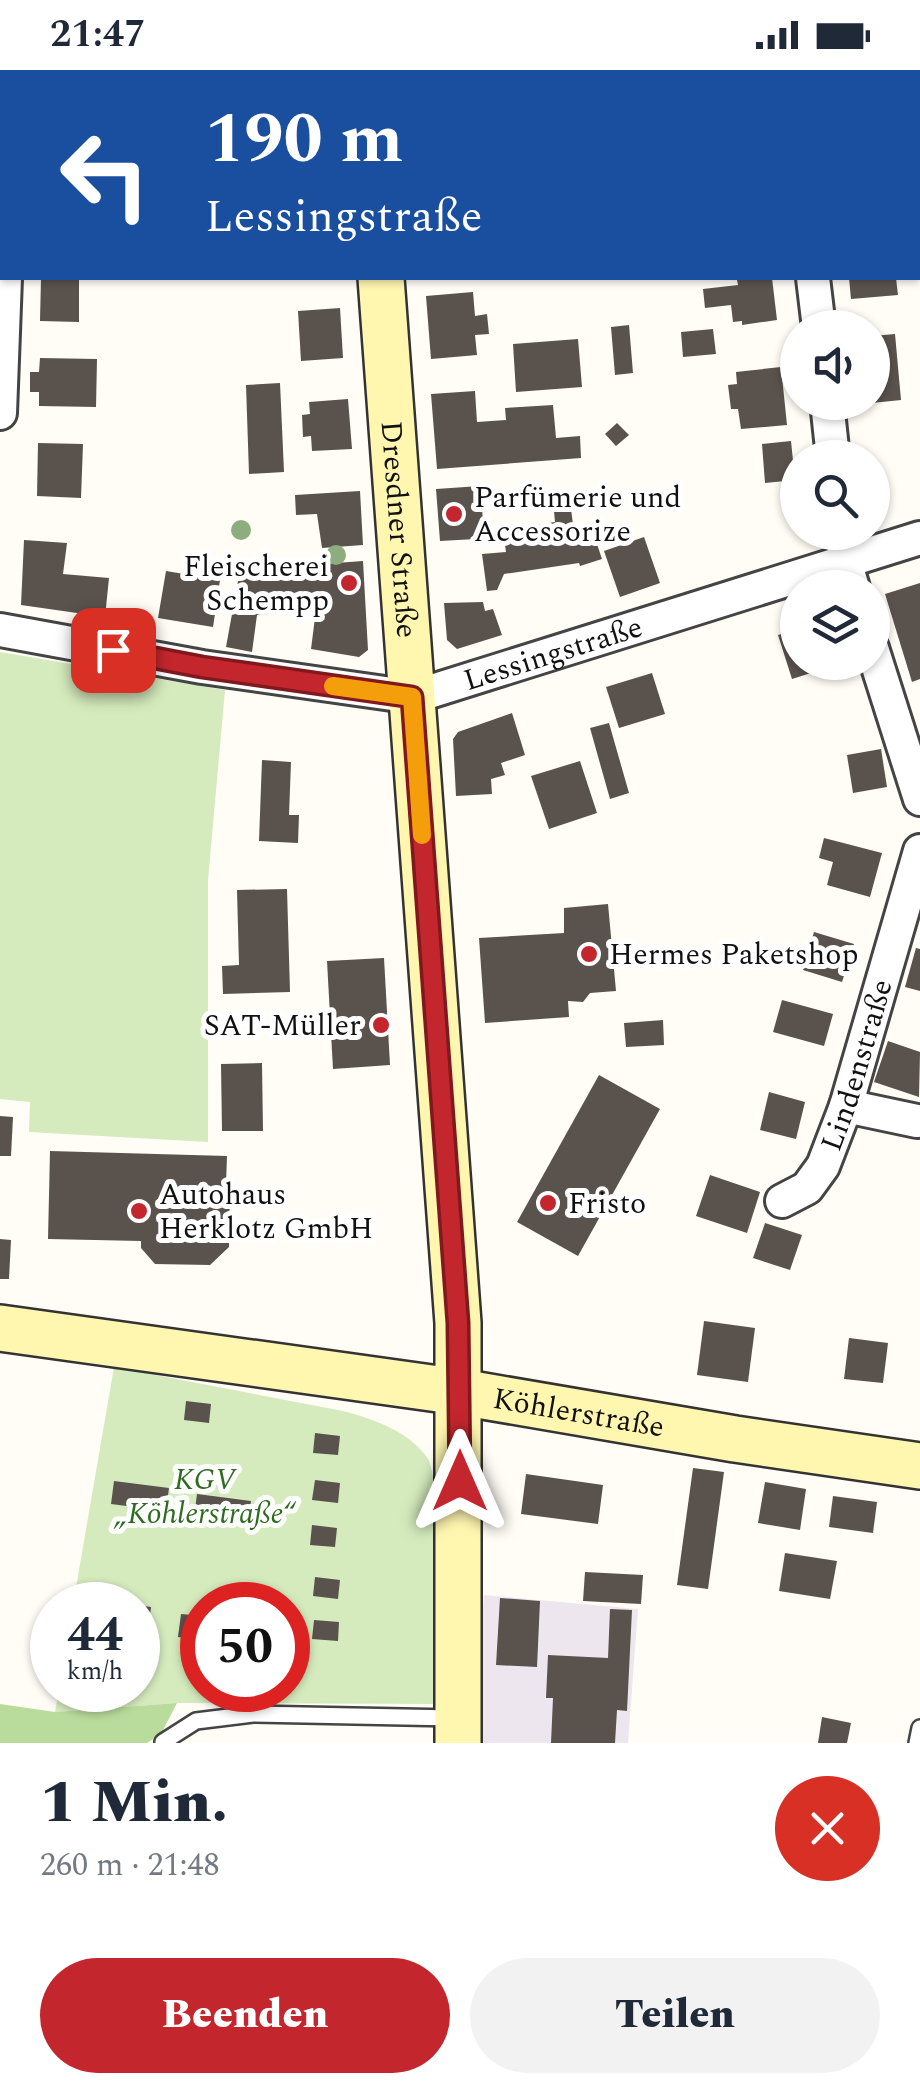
<!DOCTYPE html>
<html lang="de">
<head>
<meta charset="utf-8">
<style>
	:root { --surface:#fff; --page:#f2f2f3; --text:#1f2937; --muted:#747a83; --accent:#c4262e }
	body { margin:0; font-family:Spectral,serif; background:var(--page); color:var(--text); height:100vh; display:flex; flex-direction:column; font-size:38px; white-space:nowrap }
	* { box-sizing:border-box; margin:0 }
	p { font-size:32px; color:var(--muted) }
	.icon { flex:none; width:55px; height:55px; fill:none; stroke:currentColor; stroke-width:2; stroke-linecap:round; stroke-linejoin:round }
	.map { position:relative; height:1673px; overflow:hidden }
	.side { display:flex; flex-direction:column; background:var(--surface); flex:1 }
	.side>* { flex:none }
	.top-card { position:absolute; left:0px; top:0px; width:920px; height:210px; box-shadow:0 2px 8px #0004; background:#1a4fa0; color:#fff; overflow:hidden }
	.buttons { position:absolute; left:780px; top:240px; display:grid; gap:20px }
	.buttons a { display:grid; place-items:center; width:110px; height:110px; border-radius:50%; background:var(--surface); box-shadow:0 2px 8px #0004; font-size:50px }
	.speed { position:absolute; left:30px; top:1512px; display:flex; gap:20px; font-size:50px; font-weight:700; text-align:center }
	.speed>* { display:grid; place-content:center; width:130px; height:130px; border-radius:50%; background:var(--surface); box-shadow:0 2px 8px #0004; line-height:1 }
	.speed small { font-size:25px; font-weight:400 }
	.speed .limit { border:15px solid #d22; background:#fff; color:#111 }
	.pin { position:absolute; display:grid; place-items:center; width:85px; height:85px; color:#fff; margin:-42px; border-radius:20px; box-shadow:0 5px 15px #0006 }
	.me { position:absolute; width:110px; margin:-55px; rotate:0deg; stroke-linejoin:round; filter:drop-shadow(0 0 8px #0008) }
	.turn { display:flex; align-items:center; gap:35px; height:210px; padding:0 40px; font-size:45px }
	.turn .icon { width:130px; height:130px; stroke-width:2.5 }
	.turn b { display:block; font-size:70px; line-height:85px }
	.round { display:grid; place-items:center; flex:none; width:105px; height:105px; border-radius:52px; background:var(--page) }
	.overview { display:flex; align-items:center; justify-content:space-between; height:170px; padding:0 40px }
	h1 { font-size:60px; font-weight:800; line-height:75px }
	.action { display:flex; gap:20px; margin-top:auto; padding:20px 40px }
	.action a { flex:1; height:115px; border-radius:60px; background:var(--accent); color:#fff; font-size:40px; font-weight:800; line-height:115px; text-align:center }
	.action a+a { background:var(--page); color:var(--text) }
	.status { display:flex; justify-content:space-between; align-items:center; height:70px; padding:0 50px; background:var(--surface); direction:ltr }
	.status svg { height:28px; fill:currentColor }
	.map>svg:first-child { display:block }
	.industrial { fill:#eee6ef }
	.green { fill:#d5ebbd; fill-rule:evenodd }
	.forest { fill:#b9dc9c }
	.building { fill:#5a524d }
	.lines { fill:none; stroke-linecap:round; stroke-linejoin:round }
	.lane-casing { stroke:#444; stroke-width:20 }
	.street-casing { stroke:#444; stroke-width:38 }
	.secondary-casing { stroke:#333; stroke-width:50 }
	.lane { stroke:#fff; stroke-width:15 }
	.street { stroke:#fff; stroke-width:32 }
	.secondary { stroke:#fff6b0; stroke-width:45 }
	.tree { fill:#8dad7f }
	.route-casing { stroke:#7f191e; stroke-width:25 }
	.route { stroke:#c4262e; stroke-width:18 }
	.slow { stroke:#f59e0b; stroke-width:18 }
	.poi-dot { fill:#c4262e; stroke:#fff; stroke-width:4 }
	.labels { text-anchor:middle; stroke-width:10; stroke-linejoin:round; paint-order:stroke }
	.poi-label { font-size:30px; fill:#111; stroke:#fff; text-anchor:start }
	.street-label { font-size:30px; fill:#111; stroke:#fff }
	.park-label { font-size:30px; font-style:italic; fill:#2f6b1f; stroke:#fff }
</style>
</head>
<body>
<div class="status"><b>21:47</b><svg viewBox="0 0 49 12"><path d="M0 12V9h3v3zM5 12V6h3v6zM10 12V3h3v9zM15 12V0h3v12zM26 1h20v11H26zM47 4h2v5h-2z"/></svg></div>
<div class="map">
<svg width="920" height="1673" viewBox="0 0 920 1673">
	<rect width="100%" height="100%" fill="#fffdf5"/>
	<path class="industrial" d="M484 1525 638 1539 628 1673H474Z"/>
	<g class="green">
		<path d="M0 582 225 620 208 810V1072L29 1062 30 1032 0 1029Z"/>
		<path d="M114 1297 343 1341C373 1349 411 1362 428 1389 443 1415 435 1593 434 1634L177 1633 55 1642 59 1620H138V1535H73ZM202 1535H288V1620H202Z"/>
	</g>
	<path class="forest" d="M177 1633 161 1664 147 1673H0V1634L55 1642Z"/>
	<g class="building">
		<path d="M41 208H79V252L40 251Z"/>
		<path d="M772 208 777 250 742 255V251L733 252 731 235 705 238 703 219 738 215 737 210Z"/>
		<path d="M849 208H896L898 225 851 229Z"/>
		<path d="M473 222 475 246 487 244 489 264 475 265 477 285 431 289 426 226Z"/>
		<path d="M340 238 343 288 301 291 298 241Z"/>
		<path d="M629 255 633 303 615 305 611 257Z"/>
		<path d="M713 259 716 284 683 287 681 262Z"/>
		<path d="M895 264 901 330 872 333V266Z"/>
		<path d="M578 269 582 317 516 322 513 274Z"/>
		<path d="M40 288 97 289 96 337 39 336V322H30V302H39Z"/>
		<path d="M781 297 787 355 741 359 738 339H731L728 315 737 314 736 302Z"/>
		<path d="M280 313 284 402 249 404 246 315Z"/>
		<path d="M475 321 477 352 506 350 505 338 553 335 556 368 580 366 581 388 437 399 431 324Z"/>
		<path d="M348 329 352 379 312 381 311 366 303 367 302 345 310 344 309 332Z"/>
		<path d="M617 353 629 365 616 376 605 364Z"/>
		<path d="M791 371 795 410 765 413 762 374Z"/>
		<path d="M38 373 83 374 81 428 37 426Z"/>
		<path d="M480 416 484 462H475L476 469 440 471 436 419Z"/>
		<path d="M360 421 363 475 322 478 317 444 296 445 295 425Z"/>
		<path d="M571 439 574 462 592 459 602 489 580 496 579 493 504 504 497 520 487 521 482 484 506 482 503 460 555 452 554 441Z"/>
		<path d="M644 467 660 513 620 527 604 481Z"/>
		<path d="M24 470 67 473 63 504 109 508 105 547 21 535Z"/>
		<path d="M363 491 368 580 359 587 311 579 316 540 257 545 252 582 226 577 240 500Z"/>
		<path d="M166 501 220 510 213 557 158 548Z"/>
		<path d="M920 513V609L912 612 885 524Z"/>
		<path d="M483 532 485 541 493 539 502 565 457 579 447 570 444 533Z"/>
		<path d="M798 559V592H831L833 596 792 609 778 565Z"/>
		<path d="M652 603 665 644 619 658 606 617Z"/>
		<path d="M512 643 525 685 501 693 505 705 491 709 492 724 456 726 453 669 458 662Z"/>
		<path d="M609 653 629 723 610 729 590 658Z"/>
		<path d="M881 679 887 717 853 723 847 685Z"/>
		<path d="M262 690 291 692 289 745H299L298 773 259 771Z"/>
		<path d="M580 691 597 743 549 759 531 706Z"/>
		<path d="M824 768 882 783 870 827 827 815 833 792 819 788Z"/>
		<path d="M287 819 290 922 223 924 222 896 239 895 237 820Z"/>
		<path d="M608 834 616 921 590 923 583 932 568 931 569 947 485 953 479 868 564 863V838Z"/>
		<path d="M814 862 854 874 842 912 803 900Z"/>
		<path d="M916 878 920 879V921L905 917Z"/>
		<path d="M384 888 390 995 333 999 327 891Z"/>
		<path d="M782 930 833 944 824 976 773 962Z"/>
		<path d="M663 950 664 975 626 977 624 953Z"/>
		<path d="M888 971 920 982 919 1027 874 1012Z"/>
		<path d="M262 993 263 1061H222L221 994Z"/>
		<path d="M599 1005 660 1039 578 1186 517 1152Z"/>
		<path d="M769 1022 805 1032 796 1069 760 1060Z"/>
		<path d="M0 1046 13 1047 11 1086H0Z"/>
		<path d="M50 1081 227 1086 226 1114 230 1113 229 1177 210 1195 155 1194 141 1178V1171L48 1169Z"/>
		<path d="M710 1105 760 1122 747 1163 696 1146Z"/>
		<path d="M765 1153 802 1165 790 1200 753 1188Z"/>
		<path d="M0 1169 11 1170 9 1209H0Z"/>
		<path d="M704 1251 755 1258 748 1312 697 1305Z"/>
		<path d="M849 1268 888 1273 883 1313 844 1309Z"/>
		<path d="M186 1331 211 1334 209 1353 184 1350Z"/>
		<path d="M315 1363 340 1366 338 1385 313 1383Z"/>
		<path d="M693 1398 724 1402 708 1519 677 1515Z"/>
		<path d="M526 1404 603 1415 598 1454 521 1444Z"/>
		<path d="M315 1410 340 1413 338 1433 312 1430Z"/>
		<path d="M114 1411 169 1418 166 1441 111 1434Z"/>
		<path d="M765 1412 806 1419 800 1460 758 1453Z"/>
		<path d="M197 1424 251 1431 248 1454 194 1447Z"/>
		<path d="M833 1426 877 1432 873 1463 829 1457Z"/>
		<path d="M312 1455 337 1458 335 1477 310 1475Z"/>
		<path d="M785 1483 837 1491 830 1529 779 1521Z"/>
		<path d="M585 1502 643 1505 641 1534 583 1531Z"/>
		<path d="M315 1507 340 1510 338 1529 313 1526Z"/>
		<path d="M500 1528 540 1531 537 1597 496 1595Z"/>
		<path d="M138 1535 151 1537 148 1560 138 1559Z"/>
		<path d="M610 1539 632 1540 627 1641 617 1640 615 1673H551L553 1628H546L548 1585 608 1588Z"/>
		<path d="M181 1544 202 1546V1570L178 1567Z"/>
		<path d="M314 1550 339 1552 338 1571 312 1569Z"/>
		<path d="M822 1647 851 1653 847 1673H818Z"/>
	</g>
	<g class="lines">
		<g class="lane-casing">
			<g id="lane">
				<path d="M163 1672 196 1651 253 1644 454 1648"/>
				<path d="M917 1673 920 1658"/>
			</g>
		</g>
		<g class="street-casing">
			<g id="street">
				<path d="M789 0 790 2"/>
				<path d="M13 2V0"/>
				<path d="M813 208 819 258"/>
				<path d="M827 332 833 388"/>
				<path d="M0 343 5 208"/>
				<path d="M842 462 845 491 853 518"/>
				<path id="s1" d="M0 560 202 597 413 627 920 468"/>
				<path d="M872 578 920 729"/>
				<path d="M846 1036 917 1051"/>
				<path id="s2" d="M782 1131 807 1118 823 1096 846 1036 920 781"/>
			</g>
		</g>
		<g class="secondary-casing">
			<g id="secondary">
				<path d="M368 0V2"/>
				<path id="s3" d="M381 208 458 1253V1673"/>
				<path id="s4" d="M0 1258 460 1322 735 1369 920 1396"/>
			</g>
		</g>
		<use href="#lane" class="lane"/>
		<use href="#street" class="street"/>
		<use href="#secondary" class="secondary"/>
	</g>
	<g class="tree">
		<circle cx="241" cy="460" r="10"/>
		<circle cx="336" cy="485" r="10"/>
	</g>
	<g class="lines">
		<g class="route-casing">
			<path id="route" d="M113 580 202 597 412 627 458 1253 460 1411"/>
		</g>
		<use href="#route" class="route"/>
		<path class="slow" d="M333 616 412 627 422 765"/>
	</g>
	<g class="poi-dot">
		<circle cx="454" cy="444" r="10"/>
		<circle cx="349" cy="513" r="10"/>
		<circle cx="589" cy="884" r="10"/>
		<circle cx="381" cy="955" r="10"/>
		<circle cx="548" cy="1133" r="10"/>
		<circle cx="139" cy="1141" r="10"/>
	</g>
	<g class="labels">
		<g class="poi-label">
			<text x="474" y="437">Parfümerie und<tspan x="474" dy="34">Accessorize</tspan></text>
			<text x="329" y="506" text-anchor="end">Fleischerei<tspan x="329" dy="34">Schempp</tspan></text>
			<text x="609" y="894">Hermes Paketshop</text>
			<text x="361" y="965" text-anchor="end">SAT-Müller</text>
			<text x="159" y="1134">Autohaus<tspan x="159" dy="34">Herklotz GmbH</tspan></text>
			<text x="568" y="1143">Fristo</text>
		</g>
		<g class="street-label">
			<text dy="10" stroke="none"><textPath href="#s3" startOffset="252">Dresdner Straße</textPath></text>
			<text dy="10" stroke="none"><textPath href="#s1" startOffset="565">Lessingstraße</textPath></text>
			<text dy="10" stroke="none"><textPath href="#s2" startOffset="162">Lindenstraße</textPath></text>
			<text dy="10" stroke="none"><textPath href="#s4" startOffset="585">Köhlerstraße</textPath></text>
		</g>
		<g class="park-label">
			<text x="205" y="1419">KGV<tspan x="205" dy="34">„Köhlerstraße“</tspan></text>
		</g>
	</g>
</svg>
<div class="buttons">
<a><svg class="icon" aria-label="sound" viewBox="0 0 24 24"><path d="M4 9h4l5-4v14l-5-4H4zM17 9q2 3 0 6"/></svg></a>
<a><svg class="icon" aria-label="search" viewBox="0 0 24 24"><circle cx="10" cy="10" r="6"/><path d="M15 15l6 6"/></svg></a>
<a><svg class="icon" aria-label="layers" viewBox="0 0 24 24"><path d="M12 4l9 5-9 5-9-5zM3 14l9 5 9-5"/></svg></a>
</div>
<div class="speed"><div>44<small>km/h</small></div><div class="limit">50</div></div>
<div class="pin" style="left:113px;top:580px;background:#d93025"><svg class="icon" aria-label="arrive" viewBox="0 0 24 24"><path d="M6 21V4h12l-3 4 3 4H6"/></svg></div>
<svg class="me" style="left:460px;top:1411px" viewBox="-20 -20 40 40"><path d="M0-17L14 15 0 8-14 15z" fill="#c4262e" stroke="#fff" stroke-width="4"/></svg>
<div class="top-card">
<div class="turn"><svg class="icon" aria-label="left" viewBox="0 0 24 24"><path d="M17 20v-9H6M10 6l-5 5 5 5"/></svg><div><b>190 m</b>Lessingstraße</div></div>
</div>
</div>
<section class="side">
<div class="overview"><div><h1>1 Min.</h1><p>260 m · 21:48</p></div><a class="round" style="background:#d93025;color:#fff"><svg class="icon" aria-label="close" viewBox="0 0 24 24"><path d="M6 6l12 12M18 6L6 18"/></svg></a></div>
<div class="action"><a>Beenden</a><a>Teilen</a></div>
</section>
</body>
</html>
